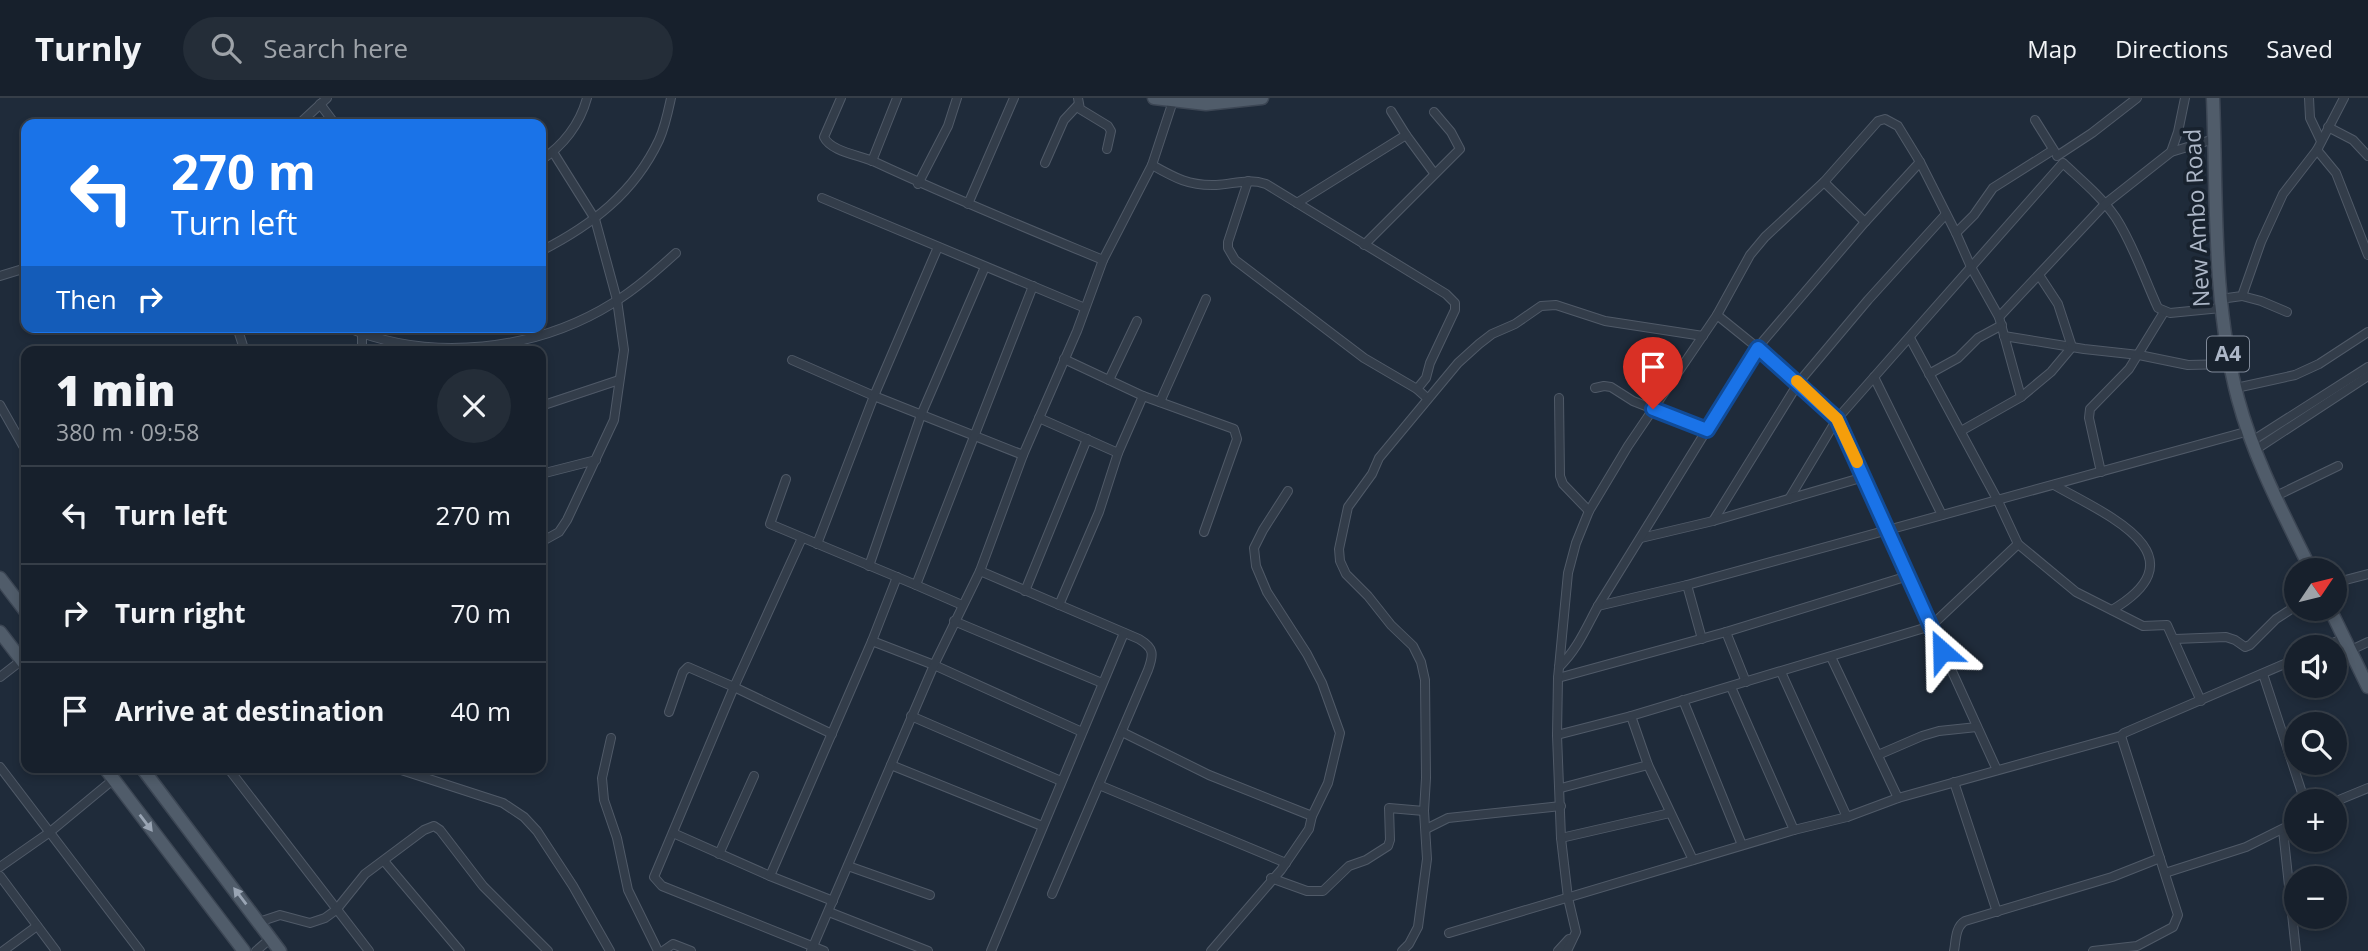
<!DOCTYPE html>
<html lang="en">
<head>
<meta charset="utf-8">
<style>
	:root { --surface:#17202c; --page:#242d38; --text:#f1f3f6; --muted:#9ea3a9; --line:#363e48 }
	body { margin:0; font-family:"Open Sans",sans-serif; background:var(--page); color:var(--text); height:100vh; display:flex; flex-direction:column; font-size:26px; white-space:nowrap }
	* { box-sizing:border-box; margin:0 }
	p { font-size:23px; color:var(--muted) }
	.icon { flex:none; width:38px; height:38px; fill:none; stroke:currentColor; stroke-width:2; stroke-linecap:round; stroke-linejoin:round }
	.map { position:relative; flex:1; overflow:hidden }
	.panel { position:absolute; left:21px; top:248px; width:525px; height:427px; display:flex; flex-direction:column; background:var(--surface); border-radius:14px; box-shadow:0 4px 10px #0003,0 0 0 2px var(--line) }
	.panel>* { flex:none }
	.top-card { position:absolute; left:21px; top:21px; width:525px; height:214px; border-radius:14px; box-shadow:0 4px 10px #0003,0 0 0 2px var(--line); background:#1a73e8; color:#fff; overflow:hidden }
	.needle { width:46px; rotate:55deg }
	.controls { position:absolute; left:2284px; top:460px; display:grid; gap:14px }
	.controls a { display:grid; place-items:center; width:63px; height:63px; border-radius:50%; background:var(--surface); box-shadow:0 4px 10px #0003,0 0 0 2px var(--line); font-size:35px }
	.pin { position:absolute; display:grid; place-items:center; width:60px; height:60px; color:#fff; margin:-72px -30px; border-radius:50% 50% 50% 0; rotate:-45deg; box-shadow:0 0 7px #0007 }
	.pin .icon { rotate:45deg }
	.me { position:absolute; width:77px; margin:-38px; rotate:335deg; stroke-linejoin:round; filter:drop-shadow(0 0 5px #0008) }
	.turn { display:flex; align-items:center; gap:24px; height:147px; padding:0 35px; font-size:32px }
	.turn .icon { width:91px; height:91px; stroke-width:2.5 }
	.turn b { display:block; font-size:49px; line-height:60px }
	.then { display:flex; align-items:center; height:66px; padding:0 35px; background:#0003; gap:14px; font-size:26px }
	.round { display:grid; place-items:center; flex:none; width:74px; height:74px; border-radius:37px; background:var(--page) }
	.headline { display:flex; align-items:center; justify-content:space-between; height:119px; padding:0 35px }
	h1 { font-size:42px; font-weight:800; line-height:52px }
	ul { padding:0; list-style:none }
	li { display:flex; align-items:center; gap:21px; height:98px; padding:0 35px; border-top:2px solid var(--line) }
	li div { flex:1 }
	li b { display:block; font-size:26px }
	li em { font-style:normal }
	header { display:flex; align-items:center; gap:42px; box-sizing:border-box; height:98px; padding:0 35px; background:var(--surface); border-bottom:2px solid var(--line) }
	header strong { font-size:33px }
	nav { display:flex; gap:38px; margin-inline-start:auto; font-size:24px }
	.search { width:490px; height:63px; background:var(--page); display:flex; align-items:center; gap:18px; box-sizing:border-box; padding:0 24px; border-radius:38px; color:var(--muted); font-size:26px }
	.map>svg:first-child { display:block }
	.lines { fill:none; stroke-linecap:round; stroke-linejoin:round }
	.minor-casing { stroke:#505a68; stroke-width:10 }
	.primary-casing { stroke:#3c4654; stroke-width:15 }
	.minor { stroke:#333d4a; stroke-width:8 }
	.primary { stroke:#505c6a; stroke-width:12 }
	.oneway { fill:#9aa5b4 }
	.route-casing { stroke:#114b97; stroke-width:18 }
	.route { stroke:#1a73e8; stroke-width:12 }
	.slow { stroke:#f59e0b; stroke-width:12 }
	.labels { text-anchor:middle; stroke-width:7; stroke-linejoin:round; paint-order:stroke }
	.shield { fill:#18222e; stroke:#808a99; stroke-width:2 }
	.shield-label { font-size:21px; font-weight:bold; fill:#adb7c7 }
	.street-label { font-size:23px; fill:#adb7c7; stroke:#18222e }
</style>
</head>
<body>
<header>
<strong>Turnly</strong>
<div class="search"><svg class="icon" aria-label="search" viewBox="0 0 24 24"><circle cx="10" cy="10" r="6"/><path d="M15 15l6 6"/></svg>Search here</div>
<nav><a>Map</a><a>Directions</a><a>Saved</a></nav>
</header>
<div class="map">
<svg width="2368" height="853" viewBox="0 0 2368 853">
	<rect width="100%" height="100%" fill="#1f2b3a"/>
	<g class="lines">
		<g class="minor-casing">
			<g id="minor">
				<path d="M841 0 824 39C831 54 860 57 875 64 950 99 1026 130 1103 162"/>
				<path d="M1078 0 1080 11 1108 28 1111 33 1107 51"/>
				<path d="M2309 0 2310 20 2321 43"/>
				<path d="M320 6 335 26"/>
				<path d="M1391 13 1406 37 1434 75"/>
				<path d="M2035 22 2055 54"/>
				<path d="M299 26 327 0"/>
				<path d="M2328 29 2353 42 2368 58"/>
				<path d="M2317 52 2344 0"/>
				<path d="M2171 54 2178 34 2185 0"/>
				<path d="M2057 58 2092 35 2137 0"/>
				<path d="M541 62C563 48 580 26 587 0"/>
				<path d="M872 63 897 0"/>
				<path d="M1045 65 1064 22 1078 7"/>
				<path d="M1152 67C1175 80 1189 88 1216 87 1234 86 1248 80 1266 86L1446 196 1455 205V212L1430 265 1426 280 1417 291"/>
				<path d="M1248 83 1228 144V150L1235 162 1364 260 1417 291 1427 300"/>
				<path d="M1824 84 1865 124"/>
				<path d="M918 86 948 28 957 0"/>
				<path d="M822 100 1085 210"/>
				<path d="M1297 105 1406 37"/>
				<path d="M968 106 1014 0"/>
				<path d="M1956 135 1974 117 1993 90 2053 52"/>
				<path d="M1364 147 1460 51 1451 34 1434 14"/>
				<path d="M541 153C592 127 634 95 659 42 665 29 668 14 671 0"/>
				<path d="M0 178 26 170"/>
				<path d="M2242 198 2261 203 2287 214"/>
				<path d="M2220 201 2242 198 2261 144 2283 96 2317 52 2336 75 2368 157"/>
				<path d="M1717 217 1790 276 1837 321 1997 672"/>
				<path d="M237 229 245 254"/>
				<path d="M346 229C431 265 536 253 613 205 636 191 656 173 676 155"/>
				<path d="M362 229V254"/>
				<path d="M2004 238 2084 251 2139 257 2188 267 2230 266"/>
				<path d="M1910 240 1998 403 2018 446 2076 494 2143 528 2167 527 2201 603"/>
				<path d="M1064 261 1143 298 1234 331 1237 341 1204 434"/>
				<path d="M792 262 874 298 1023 357"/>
				<path d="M1929 276 1958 260 1978 240 2002 227"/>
				<path d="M1874 279 1942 417"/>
				<path d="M1109 282 1137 223"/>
				<path d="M1595 290 1604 288 1611 289 1633 303 1707 332"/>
				<path d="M2236 290 2295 277 2319 266 2368 234"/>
				<path d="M2021 299 2051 274 2072 249 2058 206 2039 177"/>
				<path d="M1559 300 1560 378 1563 386 1589 413"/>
				<path d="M1160 304 1206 201"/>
				<path d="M0 307 26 353"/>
				<path d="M541 308 619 282"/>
				<path d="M1039 320 1118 355"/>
				<path d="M1961 333 2021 299 1999 219"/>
				<path d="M2252 343 2368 269"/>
				<path d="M2255 352 2368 278"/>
				<path d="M2101 374 2089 320 2090 311 2129 271 2164 214"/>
				<path d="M541 376 596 362"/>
				<path d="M786 381 770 426 916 487"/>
				<path d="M2054 387C2105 416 2205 457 2112 512"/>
				<path d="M2276 398 2338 368"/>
				<path d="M1789 401 1837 321 2063 65C2081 82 2102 99 2116 120 2134 148 2144 180 2158 210L2170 215 2221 210"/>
				<path d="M1713 423 1799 284 1868 202 1946 116"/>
				<path d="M802 440 734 589 654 779 662 788 824 853"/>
				<path d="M1641 440 1713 423 1864 379"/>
				<path d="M541 444 559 434 567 422 614 322 624 252 617 202 595 121 553 54"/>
				<path d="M817 446 874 298 938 149"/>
				<path d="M869 468 921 317 985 169"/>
				<path d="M980 473 1139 541C1154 550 1154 556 1148 572L1052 796"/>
				<path d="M2334 485 2368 476"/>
				<path d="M1687 487 1702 541"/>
				<path d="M1025 493 1087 341"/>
				<path d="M962 507 916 487 1033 188"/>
				<path d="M1059 507 1099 414 1118 355 1143 298"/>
				<path d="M1598 508 1687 487 2249 333"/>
				<path d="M954 523 1102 585"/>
				<path d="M1726 534 1746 584"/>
				<path d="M2175 541 2226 539 2235 542 2245 549 2250 547 2276 521 2296 508"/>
				<path d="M872 543 934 567 1082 634"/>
				<path d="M2322 550 2344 540"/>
				<path d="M2351 552 2368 544"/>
				<path d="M1831 559 1898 700"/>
				<path d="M1559 569C1577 552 1586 530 1598 508L1758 249 1865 124 1920 64"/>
				<path d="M1781 574 1847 719"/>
				<path d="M2263 576 2305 704"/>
				<path d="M0 579 22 562"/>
				<path d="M1558 580 1726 534 1908 478"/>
				<path d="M1731 589 1794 732"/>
				<path d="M1683 602 1742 747"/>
				<path d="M669 614 683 574 688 569 734 589 832 636"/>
				<path d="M911 618 1061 683"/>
				<path d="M1631 618 1648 667 1693 762"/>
				<path d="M1122 634 1209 677 1312 718"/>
				<path d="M1557 637 1631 618 1931 528 2018 446"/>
				<path d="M611 640 602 680 604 702 617 740 628 792 658 853"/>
				<path d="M1878 657 1922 638 1939 633 1977 629"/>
				<path d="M891 667 1042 728"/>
				<path d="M0 669 140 853"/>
				<path d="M228 670 369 853"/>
				<path d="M395 670 503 705 524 719 537 733 573 788 610 853"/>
				<path d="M1954 684 1997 814"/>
				<path d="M1099 687 1286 765"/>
				<path d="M1561 690 1648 667"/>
				<path d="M2334 704 2368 690"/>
				<path d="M1426 731 1448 720 1561 708"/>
				<path d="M2283 732 2296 853"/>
				<path d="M673 735 770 778"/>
				<path d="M1561 740 1670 715"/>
				<path d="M719 756 754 678"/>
				<path d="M384 763 460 853"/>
				<path d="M848 768 930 797"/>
				<path d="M0 769 50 734 114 681"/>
				<path d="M2165 775 2246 749 2296 724"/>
				<path d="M0 778 56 853"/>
				<path d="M1271 780 1307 793H1323L1349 768 1366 762 1388 748 1390 742 1389 710 1424 713"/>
				<path d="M833 803 770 778 872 543 897 479"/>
				<path d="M829 814 928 853"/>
				<path d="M259 824 280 817 310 825 325 820 336 812 365 776 424 732 434 728 440 732 483 788 548 853"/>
				<path d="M1449 835 1794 732 1847 719 1898 700 2121 638 2124 635 2296 561"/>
				<path d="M3 853 37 828"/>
				<path d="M256 853 271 840"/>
				<path d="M663 853 673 846 691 853"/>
				<path d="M811 853 934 567 980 473 1023 357 1077 233 1103 162 1152 67 1173 3"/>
				<path d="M991 853 1124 535"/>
				<path d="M1211 853 1281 772 1309 731 1312 718 1328 685 1340 635 1322 585 1307 556 1267 494 1256 468 1254 450 1263 432 1288 393"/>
				<path d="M1402 853 1409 846 1418 829 1427 761 1424 713 1426 680 1425 582 1421 564 1413 548 1391 527 1368 498 1346 476 1340 463 1339 451 1348 409 1372 376 1379 360 1458 265 1479 246 1492 236 1515 226 1541 208 1556 207 1605 223 1703 238"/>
				<path d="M1558 853 1569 841"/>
				<path d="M1567 853 1576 834 1568 800 1561 740 1557 637 1558 580 1568 475 1576 445 1589 413 1628 348 1717 217 1750 157 1765 139 1824 84 1878 23 1885 21 1898 28 1920 64 1956 135 1971 169 1999 219 2105 106 2171 54 2214 41"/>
				<path d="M1954 853C1956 843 1955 829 1965 823L2112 779 2160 760"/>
				<path d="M2093 853 2137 848 2173 829 2178 817 2121 638"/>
			</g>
		</g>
		<g class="primary-casing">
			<g id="primary">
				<path d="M1154 0 1206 6 1262 0"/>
				<path d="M2213 0C2217 101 2212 203 2238 301 2254 361 2284 417 2311 472"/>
				<path d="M0 480 26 514"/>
				<path d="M2330 511 2368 589"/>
				<path d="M0 534 26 568"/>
				<path d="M105 670 244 853"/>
				<path d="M142 670 280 853"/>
			</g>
		</g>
		<use href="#minor" class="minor"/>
		<use href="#primary" class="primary"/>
	</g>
	<defs><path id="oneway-solid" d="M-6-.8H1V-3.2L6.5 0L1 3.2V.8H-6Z" transform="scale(1.75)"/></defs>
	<g class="oneway">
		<use href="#oneway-solid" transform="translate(146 725) rotate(53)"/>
		<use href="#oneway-solid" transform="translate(240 798) rotate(-127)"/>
	</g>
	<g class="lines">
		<g class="route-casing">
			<path id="route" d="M1653 311 1707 332 1758 250 1837 321 1942 553"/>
		</g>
		<use href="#route" class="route"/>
		<path class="slow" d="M1797 283 1837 321 1857 364"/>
	</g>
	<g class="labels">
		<rect class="shield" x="2207" y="238.5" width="42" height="35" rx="5"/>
		<g class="shield-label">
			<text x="2228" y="263">A4</text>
		</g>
		<g class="street-label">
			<text transform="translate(2197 120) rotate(-93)" y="8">New Ambo Road</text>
		</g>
	</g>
</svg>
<div class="controls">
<a><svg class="needle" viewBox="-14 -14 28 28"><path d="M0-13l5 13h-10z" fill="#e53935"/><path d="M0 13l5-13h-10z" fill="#9ea3a9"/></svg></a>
<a><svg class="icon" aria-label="sound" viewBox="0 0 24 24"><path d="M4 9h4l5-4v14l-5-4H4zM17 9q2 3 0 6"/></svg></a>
<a><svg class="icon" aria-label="search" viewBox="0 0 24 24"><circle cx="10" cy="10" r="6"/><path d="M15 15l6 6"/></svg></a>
<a>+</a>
<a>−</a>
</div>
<div class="pin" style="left:1653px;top:311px;background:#d93025"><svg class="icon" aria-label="arrive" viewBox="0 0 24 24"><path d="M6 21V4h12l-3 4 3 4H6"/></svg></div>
<svg class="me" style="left:1942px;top:553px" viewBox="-20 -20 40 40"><path d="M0-17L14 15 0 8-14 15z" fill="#1a73e8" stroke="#fff" stroke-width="4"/></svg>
<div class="top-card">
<div class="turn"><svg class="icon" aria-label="left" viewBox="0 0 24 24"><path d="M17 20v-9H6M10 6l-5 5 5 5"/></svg><div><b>270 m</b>Turn left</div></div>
<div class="then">Then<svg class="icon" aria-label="right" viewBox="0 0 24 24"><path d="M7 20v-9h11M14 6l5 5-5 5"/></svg></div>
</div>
<section class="panel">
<div class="headline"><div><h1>1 min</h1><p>380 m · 09:58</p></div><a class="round"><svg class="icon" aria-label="close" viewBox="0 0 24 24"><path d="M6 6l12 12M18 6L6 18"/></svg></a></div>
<ul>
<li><svg class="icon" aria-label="left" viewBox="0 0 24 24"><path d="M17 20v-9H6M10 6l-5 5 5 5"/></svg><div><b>Turn left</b></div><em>270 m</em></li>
<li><svg class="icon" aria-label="right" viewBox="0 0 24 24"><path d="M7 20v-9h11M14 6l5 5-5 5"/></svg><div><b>Turn right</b></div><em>70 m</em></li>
<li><svg class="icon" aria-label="arrive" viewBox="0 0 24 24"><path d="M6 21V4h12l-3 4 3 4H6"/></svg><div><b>Arrive at destination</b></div><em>40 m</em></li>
</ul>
</section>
</div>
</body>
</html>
